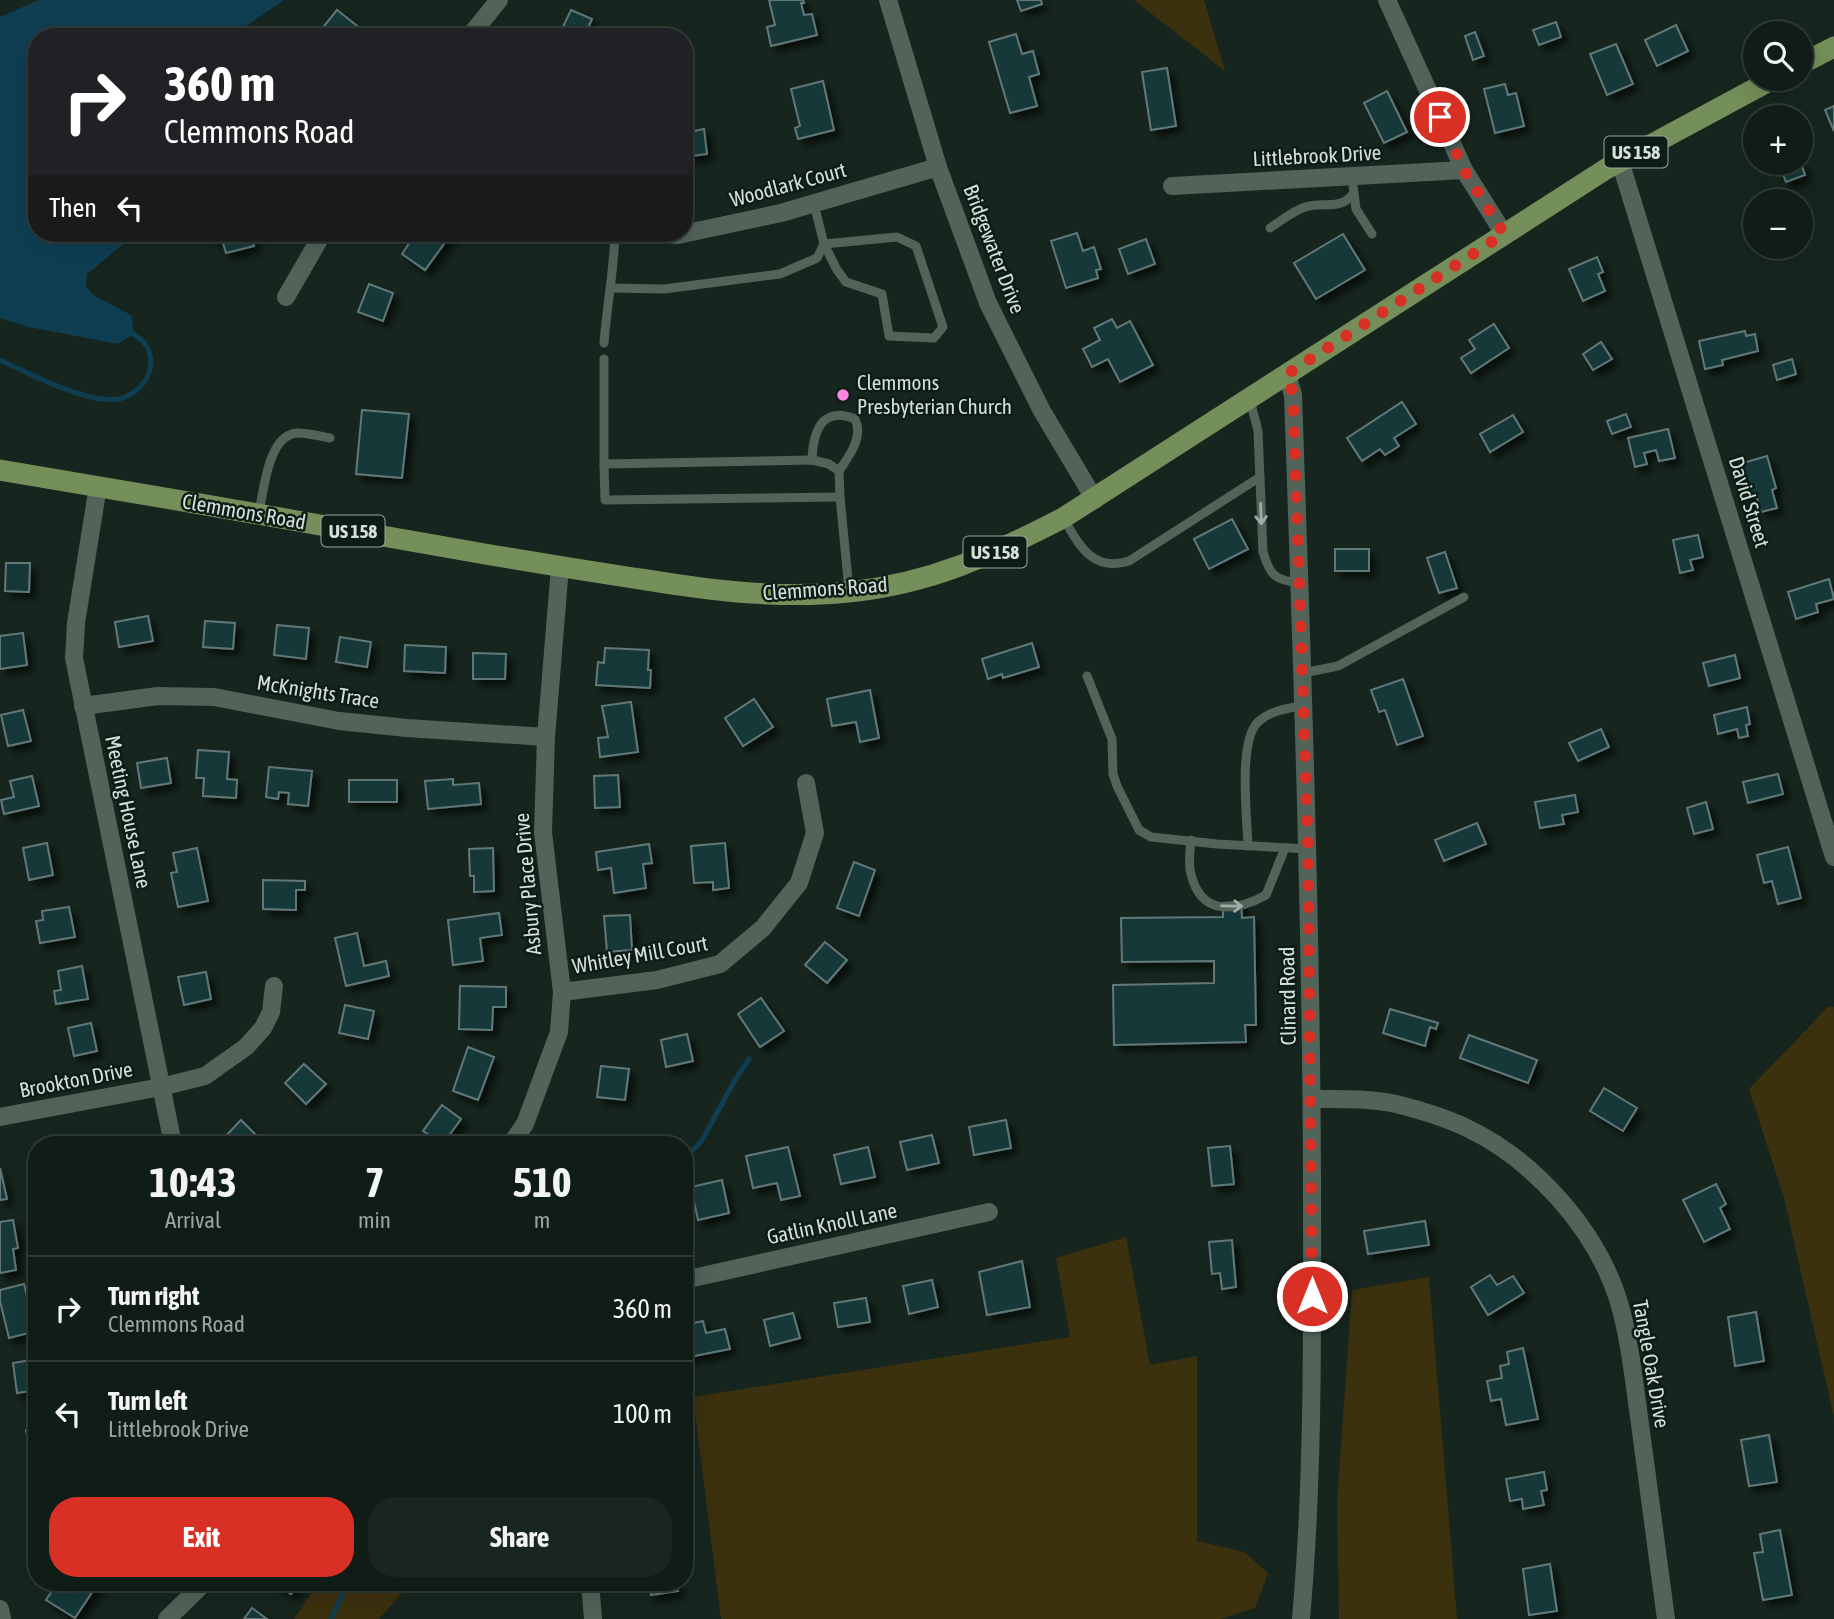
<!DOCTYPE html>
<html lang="en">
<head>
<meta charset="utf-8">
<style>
	:root { --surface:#101c16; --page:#19251f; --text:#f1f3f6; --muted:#9ca1a1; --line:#303a35; --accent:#d93025 }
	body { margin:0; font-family:"Asap Condensed",sans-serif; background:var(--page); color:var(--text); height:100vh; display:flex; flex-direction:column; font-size:26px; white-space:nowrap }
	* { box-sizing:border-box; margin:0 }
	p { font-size:23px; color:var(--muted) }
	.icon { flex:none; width:38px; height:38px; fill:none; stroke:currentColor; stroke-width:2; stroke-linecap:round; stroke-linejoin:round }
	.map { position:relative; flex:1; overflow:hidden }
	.panel { position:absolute; left:28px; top:1136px; width:665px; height:455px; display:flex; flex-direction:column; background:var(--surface); border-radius:28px; box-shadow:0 7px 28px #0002,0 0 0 2px var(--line) }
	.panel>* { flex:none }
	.guide { position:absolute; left:28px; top:28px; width:665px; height:214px; border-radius:28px; box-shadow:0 7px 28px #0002,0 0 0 2px var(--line); background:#202124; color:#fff; overflow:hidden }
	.buttons { position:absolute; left:1743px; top:21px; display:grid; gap:14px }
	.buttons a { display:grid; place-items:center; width:70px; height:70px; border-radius:50%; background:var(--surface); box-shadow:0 7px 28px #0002,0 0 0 2px var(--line); font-size:35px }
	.pin { position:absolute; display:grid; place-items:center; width:60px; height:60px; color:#fff; margin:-30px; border:4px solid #fff; border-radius:50%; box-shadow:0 2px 7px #0007 }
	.me { position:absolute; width:77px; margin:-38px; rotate:0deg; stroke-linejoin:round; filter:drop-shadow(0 0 5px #0008) }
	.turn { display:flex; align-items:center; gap:24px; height:147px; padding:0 21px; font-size:32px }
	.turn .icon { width:91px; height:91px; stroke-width:2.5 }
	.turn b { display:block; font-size:49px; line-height:60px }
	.then { display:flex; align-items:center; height:66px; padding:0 21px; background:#0003; gap:14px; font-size:26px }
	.eta { display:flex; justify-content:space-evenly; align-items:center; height:119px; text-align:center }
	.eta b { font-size:42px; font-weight:700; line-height:49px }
	.action { display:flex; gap:14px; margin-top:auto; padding:14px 21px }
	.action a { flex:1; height:80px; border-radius:28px; background:var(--accent); color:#fff; font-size:28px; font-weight:700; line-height:80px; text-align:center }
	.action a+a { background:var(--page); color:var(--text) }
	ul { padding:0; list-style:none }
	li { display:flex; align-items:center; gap:21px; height:105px; padding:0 21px; border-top:2px solid var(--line) }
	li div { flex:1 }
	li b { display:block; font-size:26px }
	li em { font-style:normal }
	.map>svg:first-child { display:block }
	.green { fill:#3c310e }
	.water { fill:#0f3e52 }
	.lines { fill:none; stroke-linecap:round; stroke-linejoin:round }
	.stream { stroke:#0f3e52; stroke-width:5 }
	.building { fill:#163939; stroke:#627878; stroke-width:2; filter:url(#shadow) }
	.lane { stroke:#52635a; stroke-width:9 }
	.street { stroke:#52635a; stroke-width:18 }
	.primary { stroke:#748f59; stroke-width:21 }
	.oneway { stroke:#a1aea7 }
	.route { stroke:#d93025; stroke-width:12; stroke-dasharray:0 21.6 }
	.poi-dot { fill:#fd86e3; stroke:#0d1c15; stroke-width:2.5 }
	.labels { text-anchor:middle; stroke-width:5; stroke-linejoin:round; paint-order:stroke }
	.shield { fill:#0d1c15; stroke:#9aa5a0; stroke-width:2 }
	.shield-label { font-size:19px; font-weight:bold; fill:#d6e0db }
	.street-label { font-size:21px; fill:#d6e0db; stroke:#0d1c15 }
	.poi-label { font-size:21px; fill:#d6e0db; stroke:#0d1c15; text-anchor:start }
</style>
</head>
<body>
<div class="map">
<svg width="1834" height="1619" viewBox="0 0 1834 1619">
	<defs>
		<filter id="shadow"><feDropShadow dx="6" dy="6" stdDeviation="3.5" flood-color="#0009"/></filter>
	</defs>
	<rect width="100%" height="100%" fill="#16261e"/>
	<g class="green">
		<path d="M1134 0H1204L1225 71Z"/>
		<path d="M1829 1006 1834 1007V1417L1784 1198 1749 1089Z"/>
		<path d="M1126 1237 1150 1365 1197 1356V1541L1244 1552 1268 1573 1255 1608 1220 1619H721L693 1397 1070 1337 1056 1258Z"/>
		<path d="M1429 1277 1457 1619H1339L1337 1502 1352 1290Z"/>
		<path d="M319 1582H412L379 1619H294Z"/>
	</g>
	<path class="water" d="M39 0H284L230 37H37V233H137L87 274 86 287 93 295 131 315 134 334 118 344 29 327 0 318V17Z"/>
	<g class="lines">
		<g class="stream">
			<path d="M0 360C27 373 90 405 119 399 153 391 165 347 129 332"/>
			<path d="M684 1158 701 1142 735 1080 749 1059"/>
			<path d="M331 1619 343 1593 351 1582"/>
		</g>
	</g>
	<g class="building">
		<path d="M769 0H803L804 3H801L804 15 812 14 817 35 771 46 767 27 775 25Z"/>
		<path d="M1017 0H1041L1042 4 1021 11Z"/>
		<path d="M337 10 370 36V37H337L324 26Z"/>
		<path d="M571 10 592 19 584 37H558Z"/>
		<path d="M1556 22 1561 37 1539 45 1533 30Z"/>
		<path d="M1676 25 1688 51 1657 66 1645 40Z"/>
		<path d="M1475 32 1484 56 1473 60 1465 36Z"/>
		<path d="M1016 34 1022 54 1033 51 1039 74 1029 77 1037 106 1010 113 989 42Z"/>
		<path d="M1616 44 1633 84 1607 95 1590 54Z"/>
		<path d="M1167 68 1176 126 1151 130 1142 72Z"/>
		<path d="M823 81 834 130 798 139 795 128 800 126 791 89Z"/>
		<path d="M1505 84 1508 95 1516 93 1524 126 1495 133 1484 89Z"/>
		<path d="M1387 91 1407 132 1384 143 1364 103Z"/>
		<path d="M1834 106V131L1825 110Z"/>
		<path d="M704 129 707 154 684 157V133Z"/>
		<path d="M1779 163H1801L1805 175 1786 182Z"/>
		<path d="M209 233H251L254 246 226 253 221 236 210 238Z"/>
		<path d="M416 233H452L425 270 402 254Z"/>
		<path d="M1077 233 1083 251 1094 247 1101 269 1096 270 1098 278 1066 288 1051 241Z"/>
		<path d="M1343 234 1365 270 1316 299 1294 263Z"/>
		<path d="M1146 239 1155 264 1128 274 1119 249Z"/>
		<path d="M1597 257 1603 272 1598 274 1605 291 1583 301 1569 269Z"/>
		<path d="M369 284 393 293 383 321 358 312Z"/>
		<path d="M1112 319 1117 328 1130 321 1153 365 1120 382 1108 359 1092 367 1083 349 1100 340 1094 328Z"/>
		<path d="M1494 324 1509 348 1471 373 1461 358 1475 349 1469 340Z"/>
		<path d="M1745 331 1746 336 1755 334 1758 351 1722 360 1723 365 1705 369 1699 341Z"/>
		<path d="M1601 342 1612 359 1593 370 1583 354Z"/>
		<path d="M1792 359 1796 374 1777 380 1773 365Z"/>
		<path d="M1402 402 1416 424 1394 438 1399 446 1385 455 1380 449 1362 461 1347 438Z"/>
		<path d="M362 410 409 414 402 478 356 474Z"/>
		<path d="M1626 414 1631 427 1612 434 1607 421Z"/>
		<path d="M1513 415 1523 432 1490 452 1480 434Z"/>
		<path d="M1668 429 1675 458 1659 461 1656 450 1644 453 1647 464 1635 467 1628 438Z"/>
		<path d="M1767 456 1776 488 1772 490 1777 508 1761 512 1756 495 1746 498 1736 465Z"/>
		<path d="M1232 519 1248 549 1209 569 1194 539Z"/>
		<path d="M1698 535 1703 557 1690 560 1693 570 1680 573 1673 540Z"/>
		<rect x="1335" y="549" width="34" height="22"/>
		<path d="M1445 552 1457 588 1439 593 1427 558Z"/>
		<path d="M6 563H30L29 592 5 591Z"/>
		<path d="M1829 579 1834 599 1816 604 1818 612 1796 619 1788 592Z"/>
		<path d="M148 616 153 641 119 647 115 622Z"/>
		<path d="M205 621 235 623 233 649 203 647Z"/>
		<path d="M277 625 309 628 306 659 274 655Z"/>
		<path d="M23 633 27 665 0 669V636Z"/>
		<path d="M340 637 371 642 367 667 336 662Z"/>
		<path d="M1032 643 1039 667 1003 678 1002 674 988 679 982 659Z"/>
		<path d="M405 645 446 647 445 673 404 671Z"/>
		<path d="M605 648 649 650 648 670H651L650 688 596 685 598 662 604 663Z"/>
		<path d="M473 653 506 654 505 679H473Z"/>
		<path d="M1735 655 1740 678 1709 686 1703 663Z"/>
		<path d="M1403 679 1423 736 1397 745 1385 710 1379 712 1371 690Z"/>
		<path d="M870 690 879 738 860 742 856 722 832 726 827 699Z"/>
		<path d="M754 699 773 727 743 746 725 718Z"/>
		<path d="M631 702 638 752 600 757 598 738 608 737 602 706Z"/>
		<path d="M1747 707 1750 724 1746 725 1748 736 1739 738 1737 729 1718 734 1714 715Z"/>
		<path d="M23 710 31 741 8 746 1 715Z"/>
		<path d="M1601 729 1609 747 1578 761 1569 743Z"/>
		<path d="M198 750 229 752 227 779 237 780 236 798 203 796 204 778H196Z"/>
		<path d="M167 758 171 783 141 788 137 763Z"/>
		<path d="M269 767 312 771 308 806 288 804 289 793 279 792 278 799 266 797Z"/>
		<path d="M1778 774 1783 794 1748 803 1743 782Z"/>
		<path d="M618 775 620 807 595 808 594 776Z"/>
		<path d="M32 776 39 806 4 814 1 800 14 797 10 781Z"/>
		<path d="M453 779V785L479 783 481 804 428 809 425 781Z"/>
		<rect x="349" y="780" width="48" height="22"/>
		<path d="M1575 795 1578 812 1562 815 1564 824 1540 828 1535 802Z"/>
		<path d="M1706 802 1713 829 1694 834 1687 808Z"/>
		<path d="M1477 823 1486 844 1444 861 1435 840Z"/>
		<path d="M47 843 53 875 29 880 23 848Z"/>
		<path d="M725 843 729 888 713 890V882L694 883 691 846Z"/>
		<path d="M649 844 652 863 643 864 646 888 614 893 611 868 598 870 596 852Z"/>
		<path d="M1788 847 1801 898 1778 904 1772 881 1764 883 1757 855Z"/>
		<path d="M197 848 208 901 178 907 171 873 177 872 173 853Z"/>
		<path d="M493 848 494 891 474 892V876H470L469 849Z"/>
		<path d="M854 862 875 870 859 916 837 908Z"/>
		<path d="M263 880 305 881V890H296V910L263 909Z"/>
		<path d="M1241 902 1242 918 1254 917 1256 1025H1245L1246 1042 1114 1045 1113 985 1214 983V961L1122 962 1121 918 1223 917V903Z"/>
		<path d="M69 907 75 937 40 943 36 921 43 920 42 911Z"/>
		<path d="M499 913 502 935 480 938 483 961 453 965 448 920Z"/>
		<path d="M630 915 632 950 607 952 604 916Z"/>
		<path d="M357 933 364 966 386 961 389 976 346 986 335 938Z"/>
		<path d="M825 942 847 960 827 983 805 965Z"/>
		<path d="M82 966 88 999 56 1004 54 991 61 990 58 971Z"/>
		<path d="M206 972 211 999 184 1005 178 977Z"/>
		<path d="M460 986 506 987V1007H493L492 1030 459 1029Z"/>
		<path d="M761 998 784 1031 760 1047 738 1014Z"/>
		<path d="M345 1005 374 1011 368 1039 339 1033Z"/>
		<path d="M1390 1009 1438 1023 1436 1029 1430 1027 1425 1046 1383 1033Z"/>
		<path d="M91 1023 97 1051 74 1056 68 1028Z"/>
		<path d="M687 1034 693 1061 666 1067 661 1040Z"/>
		<path d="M1469 1035 1537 1060 1528 1083 1460 1058Z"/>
		<path d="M468 1047 494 1057 478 1100 453 1091Z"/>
		<path d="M304 1064 326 1084 306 1104 285 1083Z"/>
		<path d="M601 1066 629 1069 625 1100 597 1097Z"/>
		<path d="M1604 1088 1637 1108 1623 1131 1590 1111Z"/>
		<path d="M442 1105 461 1119 443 1144 423 1131Z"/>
		<path d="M241 1120 262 1141 258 1144H221L219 1143Z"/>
		<path d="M1006 1120 1011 1148 974 1155 969 1127Z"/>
		<path d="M932 1135 939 1163 907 1170 900 1142Z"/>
		<path d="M1230 1146 1234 1184 1212 1186 1208 1148Z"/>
		<path d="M788 1147 800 1196 781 1200 777 1183 753 1188 746 1156Z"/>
		<path d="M868 1147 875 1177 841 1184 834 1155Z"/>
		<path d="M0 1168 7 1199 0 1200Z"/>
		<path d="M722 1180 729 1213 698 1220 691 1187Z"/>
		<path d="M1716 1184 1726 1204 1720 1208 1730 1229 1704 1242 1683 1200Z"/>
		<path d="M13 1220 18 1248 13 1249 16 1270 0 1273V1222Z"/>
		<path d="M1425 1221 1429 1245 1368 1254 1364 1231Z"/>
		<path d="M1232 1240 1236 1287 1222 1289 1220 1273 1212 1274 1209 1242Z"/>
		<path d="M1022 1261 1030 1307 987 1315 979 1272Z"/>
		<path d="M1490 1275 1497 1285 1513 1276 1524 1293 1488 1315 1471 1287Z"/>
		<path d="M932 1280 938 1307 909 1314 903 1286Z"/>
		<path d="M24 1284 36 1331 9 1338 0 1301V1290Z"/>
		<path d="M866 1298 870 1322 838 1327 834 1303Z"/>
		<path d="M1756 1312 1764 1361 1735 1366 1728 1317Z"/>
		<path d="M793 1313 800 1338 770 1346 764 1320Z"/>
		<path d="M703 1321 706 1333 725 1329 730 1349 684 1358V1332L690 1330 689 1324Z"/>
		<path d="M1523 1348 1538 1419 1506 1425 1501 1399 1491 1401 1487 1381 1502 1378 1500 1366 1509 1364 1507 1352Z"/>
		<path d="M37 1359V1390L17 1393 13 1363Z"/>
		<path d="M37 1428V1459L31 1460 26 1430Z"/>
		<path d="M1769 1435 1777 1482 1749 1486 1741 1440Z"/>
		<path d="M1544 1472 1547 1490 1541 1491 1544 1505 1523 1509 1522 1499 1510 1501 1506 1479Z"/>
		<path d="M1780 1530 1792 1595 1763 1600 1754 1553 1763 1552 1760 1534Z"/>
		<path d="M1550 1564 1557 1611 1529 1615 1523 1569Z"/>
		<path d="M58 1582H75L78 1584 80 1582H93L97 1585 75 1618 46 1600Z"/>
		<path d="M274 1582H299L291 1594Z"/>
		<path d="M649 1582H676L678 1591 651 1595Z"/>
		<path d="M252 1608 267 1619H244Z"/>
	</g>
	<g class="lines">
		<g class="lane">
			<path d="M1352 177 1356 209 1372 234"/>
			<path d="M1270 228C1282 220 1293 211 1305 207 1323 201 1340 211 1353 194"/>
			<path d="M897 237 916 246 943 327 934 338 889 336 882 294 846 282 837 270 824 244Z"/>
			<path d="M610 288 664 289 780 274 817 258 824 244 814 204"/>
			<path d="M604 343C607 305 614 270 615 233"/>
			<path d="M604 359V464L812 460 829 464 839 471 840 497 849 590"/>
			<path d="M1250 400 1258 431 1263 552C1270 576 1275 580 1300 583"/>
			<path d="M812 460C813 433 821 405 855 419 864 437 849 456 839 471"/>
			<path d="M604 464 605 500 840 497"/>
			<path d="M259 512C264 490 268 435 297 433 308 433 320 436 330 438"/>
			<path d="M1063 518C1079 544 1092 573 1129 561L1260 477"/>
			<path d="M1303 673 1338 666 1464 597"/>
			<path d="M1087 676 1112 739 1113 774 1117 786 1139 830 1151 837 1217 844 1308 849"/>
			<path d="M1191 840C1190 851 1188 864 1191 874 1201 916 1235 912 1266 895L1285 848"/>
			<path d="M1248 846C1247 817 1238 741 1258 722 1271 710 1287 709 1304 705"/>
		</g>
		<g class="street">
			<path d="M888 0 938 167 988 303 1042 411 1095 500"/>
			<path d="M1387 0 1464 170"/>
			<path d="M469 37 499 0"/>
			<path d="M1620 161 1834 857"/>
			<path d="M1172 186 1464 170 1504 234"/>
			<path d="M647 233 678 235 781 213 938 167"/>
			<path d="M286 297 323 233"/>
			<path d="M1287 374 1293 395C1302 655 1311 916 1312 1176 1312 1324 1314 1471 1301 1619"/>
			<path d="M98 486 76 623 74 658 173 1144"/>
			<path d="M83 706 158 696 214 697 339 721 407 728 546 737"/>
			<path d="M562 992 657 980 720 964 763 928 799 883 815 833 806 783"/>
			<path d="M1312 1099C1339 1099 1369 1098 1396 1104 1420 1110 1444 1117 1467 1128 1534 1160 1595 1228 1618 1299 1630 1339 1634 1383 1640 1424 1649 1489 1657 1554 1666 1619"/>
			<path d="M0 1117 161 1087 205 1076 246 1047 263 1028 271 1012 274 986"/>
			<path d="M511 1144 525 1124 559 1032 562 992 543 832 546 737 560 567"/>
			<path d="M684 1280 989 1212"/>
			<path d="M590 1582 593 1619"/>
			<path d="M0 1609 2 1619"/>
			<path d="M167 1619 205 1582"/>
		</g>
		<g class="primary">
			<path d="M1801 64 1834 47"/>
			<path d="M0 470C162 497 323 525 485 554 539 563 593 572 647 580 714 591 780 599 848 592 931 584 991 555 1063 518L1606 169 1773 79"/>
		</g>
	</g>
	<defs><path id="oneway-shaft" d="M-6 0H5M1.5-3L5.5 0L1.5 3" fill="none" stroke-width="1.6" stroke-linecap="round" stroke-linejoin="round" transform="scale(1.75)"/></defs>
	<g class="oneway">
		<use href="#oneway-shaft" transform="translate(1261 514) rotate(88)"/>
		<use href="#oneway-shaft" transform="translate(1232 906) rotate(1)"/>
	</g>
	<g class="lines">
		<path class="route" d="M1312 1296 1308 849 1293 395 1287 374 1504 234 1464 170 1440 117"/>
	</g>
	<circle class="poi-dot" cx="843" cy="395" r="7"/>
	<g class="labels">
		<g class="shield">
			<rect x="1604.5" y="136.5" width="63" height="31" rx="5"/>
			<rect x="321.5" y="515.5" width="63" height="31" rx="5"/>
			<rect x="963.5" y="536.5" width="63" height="31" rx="5"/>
		</g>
		<g class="shield-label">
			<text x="1636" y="159">US 158</text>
			<text x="353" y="538">US 158</text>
			<text x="995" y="559">US 158</text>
		</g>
		<g class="street-label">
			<text transform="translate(1317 156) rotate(-3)" y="7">Littlebrook Drive</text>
			<text transform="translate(788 185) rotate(-15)" y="7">Woodlark Court</text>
			<text transform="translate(994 249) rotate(69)" y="7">Bridgewater Drive</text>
			<text transform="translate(1749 502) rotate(73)" y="7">David Street</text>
			<text transform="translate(244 512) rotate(10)" y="7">Clemmons Road</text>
			<text transform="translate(825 589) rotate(-4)" y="7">Clemmons Road</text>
			<text transform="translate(318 692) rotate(9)" y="7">McKnights Trace</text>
			<text transform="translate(128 812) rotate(78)" y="7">Meeting House Lane</text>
			<text transform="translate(528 884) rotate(-95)" y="7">Asbury Place Drive</text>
			<text transform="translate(640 955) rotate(-10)" y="7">Whitley Mill Court</text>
			<text transform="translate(1288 996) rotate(-91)" y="7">Clinard Road</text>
			<text transform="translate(76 1080) rotate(-11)" y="7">Brookton Drive</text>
			<text transform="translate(832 1224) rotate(-12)" y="7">Gatlin Knoll Lane</text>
			<text transform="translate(1651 1364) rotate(80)" y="7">Tangle Oak Drive</text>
		</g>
		<g class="poi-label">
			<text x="857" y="390">Clemmons<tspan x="857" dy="24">Presbyterian Church</tspan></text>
		</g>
	</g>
</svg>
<div class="buttons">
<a><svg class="icon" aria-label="search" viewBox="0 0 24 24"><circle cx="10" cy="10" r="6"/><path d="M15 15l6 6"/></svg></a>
<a>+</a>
<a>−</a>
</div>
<div class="pin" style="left:1440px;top:117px;background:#d93025"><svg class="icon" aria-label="arrive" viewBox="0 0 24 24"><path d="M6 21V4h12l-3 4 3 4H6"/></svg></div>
<svg class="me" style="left:1312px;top:1296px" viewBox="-20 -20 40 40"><circle r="17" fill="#d93025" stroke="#fff" stroke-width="3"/><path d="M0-11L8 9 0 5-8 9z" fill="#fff"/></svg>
<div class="guide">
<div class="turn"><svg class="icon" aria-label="right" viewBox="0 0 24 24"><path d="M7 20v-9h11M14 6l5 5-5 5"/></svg><div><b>360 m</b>Clemmons Road</div></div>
<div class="then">Then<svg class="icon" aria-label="left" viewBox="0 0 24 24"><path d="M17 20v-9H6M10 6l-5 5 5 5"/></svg></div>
</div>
<section class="panel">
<div class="eta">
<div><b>10:43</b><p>Arrival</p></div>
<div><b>7</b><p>min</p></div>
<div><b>510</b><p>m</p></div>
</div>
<ul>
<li><svg class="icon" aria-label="right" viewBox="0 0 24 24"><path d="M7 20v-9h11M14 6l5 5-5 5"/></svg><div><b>Turn right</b><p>Clemmons Road</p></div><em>360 m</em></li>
<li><svg class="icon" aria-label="left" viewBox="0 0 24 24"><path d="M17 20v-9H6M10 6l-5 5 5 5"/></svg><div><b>Turn left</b><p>Littlebrook Drive</p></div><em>100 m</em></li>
</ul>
<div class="action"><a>Exit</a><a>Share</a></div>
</section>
</div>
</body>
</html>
